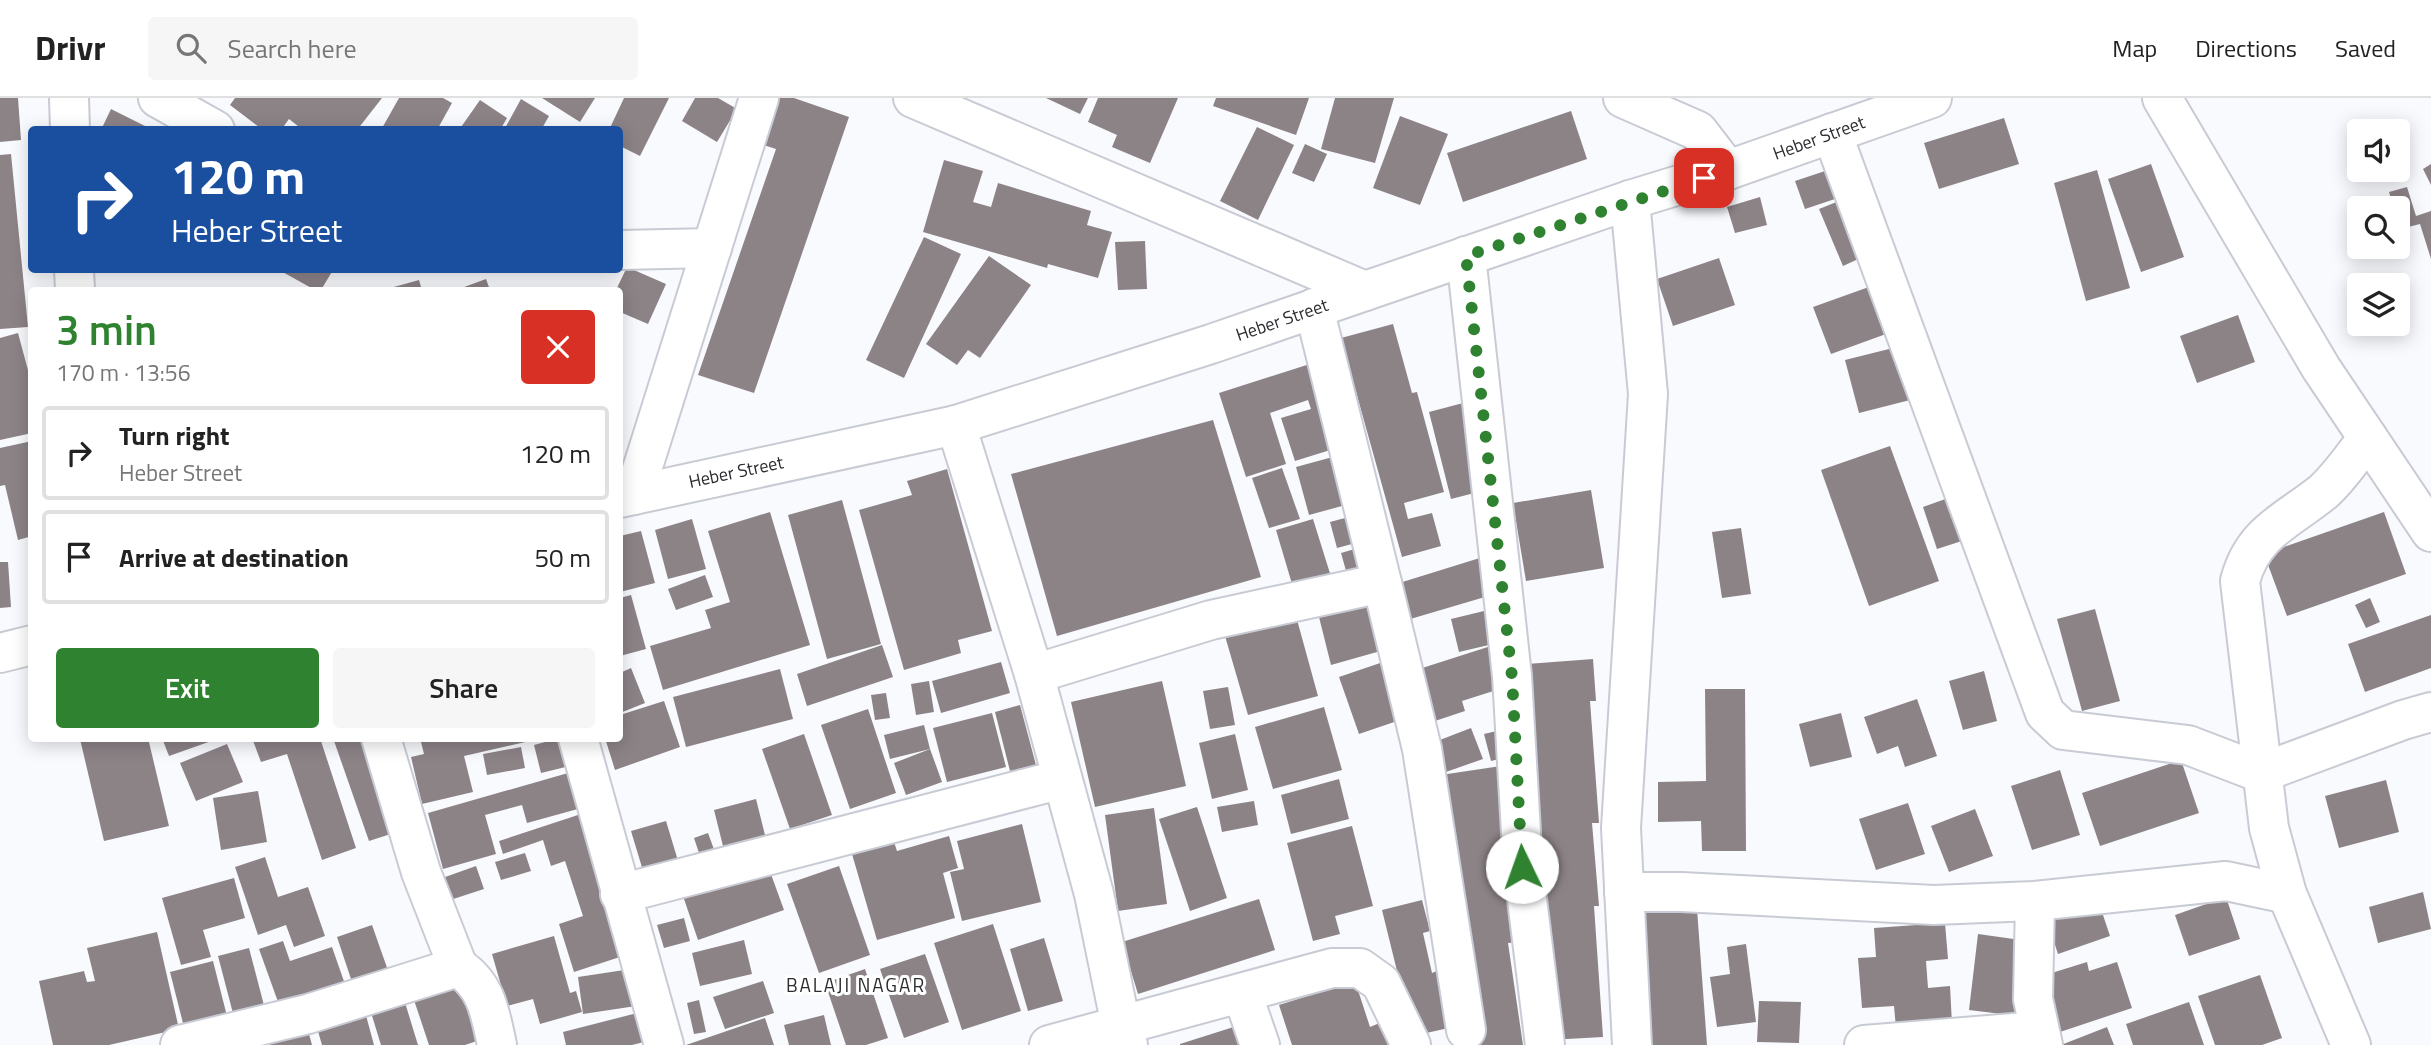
<!DOCTYPE html>
<html lang="en">
<head>
<meta charset="utf-8">
<style>
	:root { --surface:#fff; --page:#f6f6f6; --text:#222; --muted:#767676; --line:#e0e0e0; --accent:#2f822f }
	body { margin:0; font-family:"Titillium Web",sans-serif; background:var(--page); color:var(--text); height:100vh; display:flex; flex-direction:column; font-size:26px; white-space:nowrap }
	* { box-sizing:border-box; margin:0 }
	p { font-size:23px; color:var(--muted) }
	.icon { flex:none; width:38px; height:38px; fill:none; stroke:currentColor; stroke-width:2; stroke-linecap:round; stroke-linejoin:round }
	.map { position:relative; flex:1; overflow:hidden }
	.details { position:absolute; left:28px; top:189px; width:595px; height:455px; display:flex; flex-direction:column; background:var(--surface); border-radius:7px; box-shadow:0 4px 18px #0003 }
	.details>* { flex:none }
	.top-card { position:absolute; left:28px; top:28px; width:595px; height:147px; border-radius:7px; box-shadow:0 4px 18px #0003; background:#1a4fa0; color:#fff; overflow:hidden }
	.controls { position:absolute; left:2347px; top:21px; display:grid; gap:14px }
	.controls a { display:grid; place-items:center; width:63px; height:63px; border-radius:7px; background:var(--surface); box-shadow:0 4px 18px #0003; font-size:35px }
	.pin { position:absolute; display:grid; place-items:center; width:60px; height:60px; color:#fff; margin:-30px; border-radius:14px; box-shadow:0 4px 10px #0006 }
	.me { position:absolute; width:77px; margin:-38px; rotate:357deg; stroke-linejoin:round; filter:drop-shadow(0 0 5px #0008) }
	.turn { display:flex; align-items:center; gap:24px; height:147px; padding:0 28px; font-size:32px }
	.turn .icon { width:91px; height:91px; stroke-width:2.5 }
	.turn b { display:block; font-size:49px; line-height:60px }
	.round { display:grid; place-items:center; flex:none; width:74px; height:74px; border-radius:7px; background:var(--page) }
	.summary { display:flex; align-items:center; justify-content:space-between; height:119px; padding:0 28px }
	h1 { font-size:42px; font-weight:600; line-height:52px; color:var(--accent) }
	.cta { display:flex; gap:14px; margin-top:auto; padding:14px 28px }
	.cta a { flex:1; height:80px; border-radius:7px; background:var(--accent); color:#fff; font-size:28px; font-weight:600; line-height:80px; text-align:center }
	.cta a+a { background:var(--page); color:var(--text) }
	ul { padding:0; list-style:none }
	li { display:flex; align-items:center; gap:21px; height:94px; margin:0 14px 10px; padding:0 14px; border:4px solid var(--line); border-radius:7px }
	li div { flex:1 }
	li b { display:block; font-size:26px }
	li em { font-style:normal }
	header { display:flex; align-items:center; gap:42px; box-sizing:border-box; height:98px; padding:0 35px; background:var(--surface); border-bottom:2px solid var(--line) }
	header strong { font-size:33px }
	nav { display:flex; gap:38px; margin-inline-start:auto; font-size:24px }
	.search { width:490px; height:63px; background:var(--page); display:flex; align-items:center; gap:18px; box-sizing:border-box; padding:0 24px; border-radius:7px; color:var(--muted); font-size:26px }
	.map>svg:first-child { display:block }
	.building { fill:#8c8387 }
	.lines { fill:none; stroke-linecap:round; stroke-linejoin:round }
	.minor-casing { stroke:#c9cbd4; stroke-width:42 }
	.minor { stroke:#fff; stroke-width:38 }
	.route { stroke:#2f822f; stroke-width:12; stroke-dasharray:0 21.6 }
	.labels { text-anchor:middle; stroke-width:6; stroke-linejoin:round; paint-order:stroke }
	.street-label { font-size:18px; fill:#2b2c2f; stroke:#fff }
	.neighbourhood-label { font-size:19px; letter-spacing:2px; fill:#2b2c2f; stroke:#fff }
</style>
</head>
<body>
<header>
<strong>Drivr</strong>
<div class="search"><svg class="icon" aria-label="search" viewBox="0 0 24 24"><circle cx="10" cy="10" r="6"/><path d="M15 15l6 6"/></svg>Search here</div>
<nav><a>Map</a><a>Directions</a><a>Saved</a></nav>
</header>
<div class="map">
<svg width="2431" height="947" viewBox="0 0 2431 947">
	<rect width="100%" height="100%" fill="#f9fafe"/>
	<g class="building">
		<path d="M0 0H18L21 42 0 44Z"/>
		<path d="M235 0H382L357 32H303L289 21 281 32H263L230 7Z"/>
		<path d="M399 0H443L452 5 437 32H381Z"/>
		<path d="M542 0H595L580 24Z"/>
		<path d="M624 0H669L640 58 620 48V32H609Z"/>
		<path d="M695 0H718L737 11 717 44 682 23Z"/>
		<path d="M769 0H794L849 19 754 295 698 277 776 51 754 44Z"/>
		<path d="M1046 0H1088L1080 16Z"/>
		<path d="M1098 0H1178L1150 65 1112 49 1117 37 1088 24Z"/>
		<path d="M1216 0H1309L1296 37 1213 8Z"/>
		<path d="M1335 0H1394L1375 65 1321 51Z"/>
		<path d="M521 1 549 18 541 32H504Z"/>
		<path d="M480 2 507 20 500 32H459Z"/>
		<path d="M111 11 153 32H101Z"/>
		<path d="M1571 13 1587 61 1463 104 1447 55Z"/>
		<path d="M1400 18 1448 36 1420 107 1373 90Z"/>
		<path d="M2004 20 2019 66 1939 91 1924 45Z"/>
		<path d="M1257 29 1294 47 1258 122 1220 103Z"/>
		<path d="M1305 46 1327 56 1314 84 1292 75Z"/>
		<path d="M11 56 28 229 0 231V57Z"/>
		<path d="M944 62 983 73 973 104 991 109 998 85 1091 113 1087 127 1112 134 1098 180 1048 166 1047 170 923 134Z"/>
		<path d="M2151 66 2184 159 2141 174 2108 81Z"/>
		<path d="M2431 66V87L2423 71Z"/>
		<path d="M1828 72 1838 100 1805 111 1795 83Z"/>
		<path d="M2097 72 2130 190 2086 203 2054 85Z"/>
		<path d="M2407 89 2416 118 2431 113V161L2420 126 2400 131 2398 110H2394L2389 94Z"/>
		<path d="M1760 99 1767 127 1735 135 1727 109Z"/>
		<path d="M1844 101 1867 157 1843 168 1819 111Z"/>
		<path d="M924 139 961 156 904 280 866 262Z"/>
		<path d="M1145 143 1147 191 1118 192 1115 144Z"/>
		<path d="M989 158 1031 187 980 260 968 252 957 267 926 246Z"/>
		<path d="M1719 160 1735 207 1673 228 1657 181Z"/>
		<path d="M627 169 666 186 648 226 620 214V192H616Z"/>
		<path d="M279 172H333L321 192H315Z"/>
		<path d="M486 181 490 192H456Z"/>
		<path d="M419 182 422 192H383Z"/>
		<path d="M1880 185 1897 232 1831 256 1813 209Z"/>
		<path d="M2238 217 2255 264 2197 285 2180 238Z"/>
		<path d="M1393 226 1412 295 1417 294 1444 394 1404 405 1408 421 1432 415 1441 448 1402 459 1341 240Z"/>
		<path d="M18 235 32 287V335L0 342V240Z"/>
		<path d="M1905 247 1918 300 1859 315 1845 262Z"/>
		<path d="M1316 264 1343 348 1295 363 1281 320 1311 311 1308 302 1270 315 1286 366 1246 379 1219 295Z"/>
		<path d="M1467 304 1490 391 1451 401 1429 314Z"/>
		<path d="M1213 322 1261 479 1057 538 1011 376Z"/>
		<path d="M32 343V438L18 442 5 387 0 388V350Z"/>
		<path d="M1890 348 1939 483 1869 508 1821 372Z"/>
		<path d="M1340 357 1353 405 1309 417 1296 369Z"/>
		<path d="M1282 370 1300 421 1269 430 1252 380Z"/>
		<path d="M947 371 992 533 958 542 961 555 904 572 859 412 912 397 907 383Z"/>
		<path d="M1591 392 1604 470 1526 483 1513 405Z"/>
		<path d="M1951 399 1965 442 1937 451 1923 409Z"/>
		<path d="M842 402 881 546 827 561 788 417Z"/>
		<path d="M770 414 810 547 663 592 650 548 711 530 705 512 730 504 708 433Z"/>
		<path d="M2384 414 2406 476 2287 518 2264 456Z"/>
		<path d="M1360 416 1367 442 1337 450 1330 424Z"/>
		<path d="M692 421 706 471 668 481 655 432Z"/>
		<path d="M1313 421 1333 485 1295 496 1276 432Z"/>
		<path d="M1741 430 1751 496 1722 500 1712 434Z"/>
		<path d="M641 433 655 485 620 494V438Z"/>
		<path d="M1365 448 1373 474 1348 480 1341 455Z"/>
		<path d="M1483 459 1495 496 1407 522 1396 486Z"/>
		<path d="M0 464H8L11 509 0 510Z"/>
		<path d="M705 477 713 499 676 512 668 491Z"/>
		<path d="M631 497 646 551 620 558V500Z"/>
		<path d="M2370 500 2380 524 2366 530 2355 507Z"/>
		<path d="M1370 502 1384 552 1331 567 1318 515Z"/>
		<path d="M2095 511 2120 603 2082 613 2057 521Z"/>
		<path d="M1484 513 1493 546 1459 554 1451 521Z"/>
		<path d="M2431 517V570L2365 594 2348 546Z"/>
		<path d="M1296 518 1318 598 1248 617 1225 538Z"/>
		<path d="M882 547 893 579 807 608 797 576Z"/>
		<path d="M1494 547 1506 589 1462 603 1465 613 1432 624 1416 572Z"/>
		<path d="M1593 561 1596 603H1590L1599 725H1592L1599 808H1594L1603 939 1549 942 1546 818 1527 566Z"/>
		<path d="M1386 563 1406 620 1359 636 1339 579Z"/>
		<path d="M1001 564 1010 595 941 615 932 583Z"/>
		<path d="M631 570 645 605 620 615V575Z"/>
		<path d="M780 571 793 621 686 649 673 599Z"/>
		<path d="M1984 573 1997 623 1963 632 1949 583Z"/>
		<path d="M929 583 934 614 916 617 911 586Z"/>
		<path d="M1162 583 1186 688 1095 709 1071 604Z"/>
		<path d="M1228 589 1235 627 1210 631 1203 593Z"/>
		<path d="M1705 591H1745L1746 753H1702L1701 723 1658 724V684L1706 683Z"/>
		<path d="M886 595 890 620 875 622 871 597Z"/>
		<path d="M1917 601 1937 658 1905 669 1898 648 1877 656 1864 619Z"/>
		<path d="M664 603 680 649 615 672 605 640H620V617Z"/>
		<path d="M1020 607 1036 667 1010 673 995 614Z"/>
		<path d="M1324 609 1342 672 1273 691 1255 629Z"/>
		<path d="M868 611 896 695 850 711 821 627Z"/>
		<path d="M992 615 1006 669 947 684 933 630Z"/>
		<path d="M1841 615 1852 659 1810 669 1799 626Z"/>
		<path d="M924 627 930 651 890 661 884 637Z"/>
		<path d="M1471 630 1483 661 1443 675 1432 645Z"/>
		<path d="M1505 631 1511 658 1491 663 1484 636Z"/>
		<path d="M804 636 832 717 790 731 762 651Z"/>
		<path d="M1235 636 1248 692 1212 701 1199 645Z"/>
		<path d="M148 640 169 728 104 743 80 641Z"/>
		<path d="M162 640H217V641L169 658Z"/>
		<path d="M252 640H320L356 750 322 762 287 656 261 664Z"/>
		<path d="M333 640H368L400 733 369 743Z"/>
		<path d="M420 640H534V642L464 658 473 694 422 706 411 659 424 656Z"/>
		<path d="M560 640 578 666 541 675 534 647Z"/>
		<path d="M227 646 243 684 196 703 180 665Z"/>
		<path d="M521 649 525 670 487 677 483 656Z"/>
		<path d="M930 651 942 684 906 697 894 665Z"/>
		<path d="M2181 662 2199 715 2100 748 2082 695Z"/>
		<path d="M1501 668 1527 843 1508 845 1523 947H1473L1434 678Z"/>
		<path d="M2060 672 2080 737 2032 752 2011 688Z"/>
		<path d="M575 673 585 709 527 725 522 707 485 717 496 756 443 771 428 715Z"/>
		<path d="M1339 681 1349 721 1291 736 1281 697Z"/>
		<path d="M2386 682 2399 734 2339 750 2325 698Z"/>
		<path d="M258 693 267 744 221 752 213 700Z"/>
		<path d="M756 701 768 749 726 760 714 712Z"/>
		<path d="M1254 703 1258 727 1222 734 1217 709Z"/>
		<path d="M1908 705 1925 756 1876 772 1859 721Z"/>
		<path d="M1197 709 1227 800 1190 813 1159 721Z"/>
		<path d="M1154 710 1167 806 1118 813 1105 717Z"/>
		<path d="M1975 711 1993 758 1949 774 1931 728Z"/>
		<path d="M584 715 626 857 574 874 559 826 583 818 565 763 551 768 543 742 503 756 499 743Z"/>
		<path d="M666 723 679 766 644 776 631 733Z"/>
		<path d="M1022 726 1041 804 962 823 950 774 964 771 957 743Z"/>
		<path d="M1352 728 1373 808 1335 818 1340 836 1313 843 1287 745Z"/>
		<path d="M708 735 719 765 704 770 694 740Z"/>
		<path d="M949 738 958 770 943 775 955 820 877 842 852 756 894 744 897 753Z"/>
		<path d="M525 755 531 773 501 782 495 764Z"/>
		<path d="M265 759 278 799 308 789 325 838 294 849 286 827 258 837 235 769Z"/>
		<path d="M476 768 484 791 441 805 434 783Z"/>
		<path d="M768 768 784 812 698 842 683 798Z"/>
		<path d="M839 768 870 857 819 875 787 786Z"/>
		<path d="M234 780 245 820 203 832 211 859 181 867 162 800Z"/>
		<path d="M2423 794 2431 831 2378 845 2369 809Z"/>
		<path d="M2226 799 2240 841 2189 858 2175 817Z"/>
		<path d="M1259 801 1275 852 1138 896 1122 844Z"/>
		<path d="M1422 802 1430 833 1423 835 1432 875 1439 872 1453 929 1413 938 1382 812Z"/>
		<path d="M2098 802 2110 838 2058 856 2046 819Z"/>
		<path d="M1697 811 1707 947H1648L1638 815Z"/>
		<path d="M684 820 690 843 664 850 657 827Z"/>
		<path d="M1945 825 1948 861 1926 863 1928 890 1950 888 1952 926 1896 930 1894 908 1862 910 1858 860 1876 859 1874 830Z"/>
		<path d="M993 826 1021 913 962 932 934 845Z"/>
		<path d="M372 827 391 881 355 893 337 839Z"/>
		<path d="M157 834 179 931 109 947H53L39 883 84 873 87 884 95 883 87 850Z"/>
		<path d="M1978 836 2028 843 2018 918 1969 912Z"/>
		<path d="M554 838 570 895 576 893 582 914 540 926 533 901 507 908 492 856Z"/>
		<path d="M1044 840 1063 903 1028 913 1010 851Z"/>
		<path d="M744 842 752 876 700 888 692 855Z"/>
		<path d="M283 843 290 863 332 849 347 892 282 915 259 851Z"/>
		<path d="M1746 846 1756 924 1717 929 1710 879 1730 876 1727 849Z"/>
		<path d="M249 850 266 915 235 923 218 858Z"/>
		<path d="M925 856 949 924 904 940 880 871Z"/>
		<path d="M213 863 229 926 186 937 170 874Z"/>
		<path d="M2087 864 2089 873 2117 864 2132 910 2060 934 2042 878Z"/>
		<path d="M631 871 636 908 583 916 578 879Z"/>
		<path d="M865 871 888 940 866 947H846L825 885Z"/>
		<path d="M2260 877 2282 940 2262 947H2215L2198 898Z"/>
		<path d="M464 882 483 941 465 947H429L413 899Z"/>
		<path d="M763 883 774 915 725 931 713 899Z"/>
		<path d="M1355 883 1370 929 1382 924 1389 947H1292L1279 907Z"/>
		<path d="M403 898 418 947H381L369 908Z"/>
		<path d="M699 902 706 934 694 936 687 905Z"/>
		<path d="M1759 903 1801 904 1799 945 1757 944Z"/>
		<path d="M2189 904 2204 947H2133L2126 926Z"/>
		<path d="M364 910 374 947H322L315 923Z"/>
		<path d="M645 913 652 942 632 947H566L563 934Z"/>
		<path d="M824 917 831 947H789L784 927Z"/>
		<path d="M765 920 774 947H686Z"/>
		<path d="M306 925 312 947H270L267 936Z"/>
		<path d="M1243 926 1250 947H1180V946Z"/>
		<path d="M2107 929 2114 947H2061Z"/>
	</g>
	<g class="lines">
		<g class="minor-casing">
			<g id="minor">
				<path d="M69 0 70 32"/>
				<path d="M158 0 215 32"/>
				<path d="M913 0 1365 193"/>
				<path d="M1623 0 1698 33 1728 72"/>
				<path d="M2162 0 2321 270 2368 340C2354 357 2340 379 2323 394 2287 423 2253 434 2240 483L2269 730 2287 796 2351 947"/>
				<path d="M1832 35 2045 615 2063 632 2188 647 2261 675 2403 622 2431 614"/>
				<path d="M1630 102 1648 296 1621 730 1632 947"/>
				<path d="M620 152 712 150"/>
				<path d="M1466 158 1512 578 1523 769 1545 947"/>
				<path d="M74 172 75 192"/>
				<path d="M956 327 1034 576 1094 796 1121 928 1128 947"/>
				<path d="M2368 340 2431 434"/>
				<path d="M634 397 759 0"/>
				<path d="M620 400 956 327 1211 246 1630 102 1728 72 1932 0"/>
				<path d="M1382 485 1422 651 1466 932"/>
				<path d="M0 555 32 547"/>
				<path d="M1034 576 1211 522 1382 485 1314 210"/>
				<path d="M381 640 421 774 458 869"/>
				<path d="M578 640 664 947"/>
				<path d="M1624 794H1681L1934 807 2035 803 2226 783 2287 796"/>
				<path d="M620 796 1062 681"/>
				<path d="M2035 803 2033 901 2043 947"/>
				<path d="M1242 895 1260 947"/>
				<path d="M180 947 308 916 458 869C487 888 490 915 497 947"/>
				<path d="M1049 947 1332 870H1360L1381 885 1411 947"/>
				<path d="M1864 947 2038 933"/>
			</g>
		</g>
		<use href="#minor" class="minor"/>
	</g>
	<g class="lines">
		<path class="route" d="M1522 769 1512 579 1466 158 1704 80"/>
	</g>
	<g class="labels">
		<g class="street-label">
			<text transform="translate(1819 40) rotate(-20)" y="6">Heber Street</text>
			<text transform="translate(1282 222) rotate(-19)" y="6">Heber Street</text>
			<text transform="translate(736 374) rotate(-12)" y="6">Heber Street</text>
		</g>
		<g class="neighbourhood-label">
			<text x="856" y="894">BALAJI NAGAR</text>
		</g>
	</g>
</svg>
<div class="controls">
<a><svg class="icon" aria-label="sound" viewBox="0 0 24 24"><path d="M4 9h4l5-4v14l-5-4H4zM17 9q2 3 0 6"/></svg></a>
<a><svg class="icon" aria-label="search" viewBox="0 0 24 24"><circle cx="10" cy="10" r="6"/><path d="M15 15l6 6"/></svg></a>
<a><svg class="icon" aria-label="layers" viewBox="0 0 24 24"><path d="M12 4l9 5-9 5-9-5zM3 14l9 5 9-5"/></svg></a>
</div>
<div class="pin" style="left:1704px;top:80px;background:#d93025"><svg class="icon" aria-label="arrive" viewBox="0 0 24 24"><path d="M6 21V4h12l-3 4 3 4H6"/></svg></div>
<svg class="me" style="left:1522px;top:769px" viewBox="-20 -20 40 40"><circle r="19" fill="#fff"/><path d="M0-13L10 11 0 6-10 11z" fill="#2f822f"/></svg>
<div class="top-card">
<div class="turn"><svg class="icon" aria-label="right" viewBox="0 0 24 24"><path d="M7 20v-9h11M14 6l5 5-5 5"/></svg><div><b>120 m</b>Heber Street</div></div>
</div>
<section class="details">
<div class="summary"><div><h1>3 min</h1><p>170 m · 13:56</p></div><a class="round" style="background:#d93025;color:#fff"><svg class="icon" aria-label="close" viewBox="0 0 24 24"><path d="M6 6l12 12M18 6L6 18"/></svg></a></div>
<ul>
<li><svg class="icon" aria-label="right" viewBox="0 0 24 24"><path d="M7 20v-9h11M14 6l5 5-5 5"/></svg><div><b>Turn right</b><p>Heber Street</p></div><em>120 m</em></li>
<li><svg class="icon" aria-label="arrive" viewBox="0 0 24 24"><path d="M6 21V4h12l-3 4 3 4H6"/></svg><div><b>Arrive at destination</b></div><em>50 m</em></li>
</ul>
<div class="cta"><a>Exit</a><a>Share</a></div>
</section>
</div>
</body>
</html>
